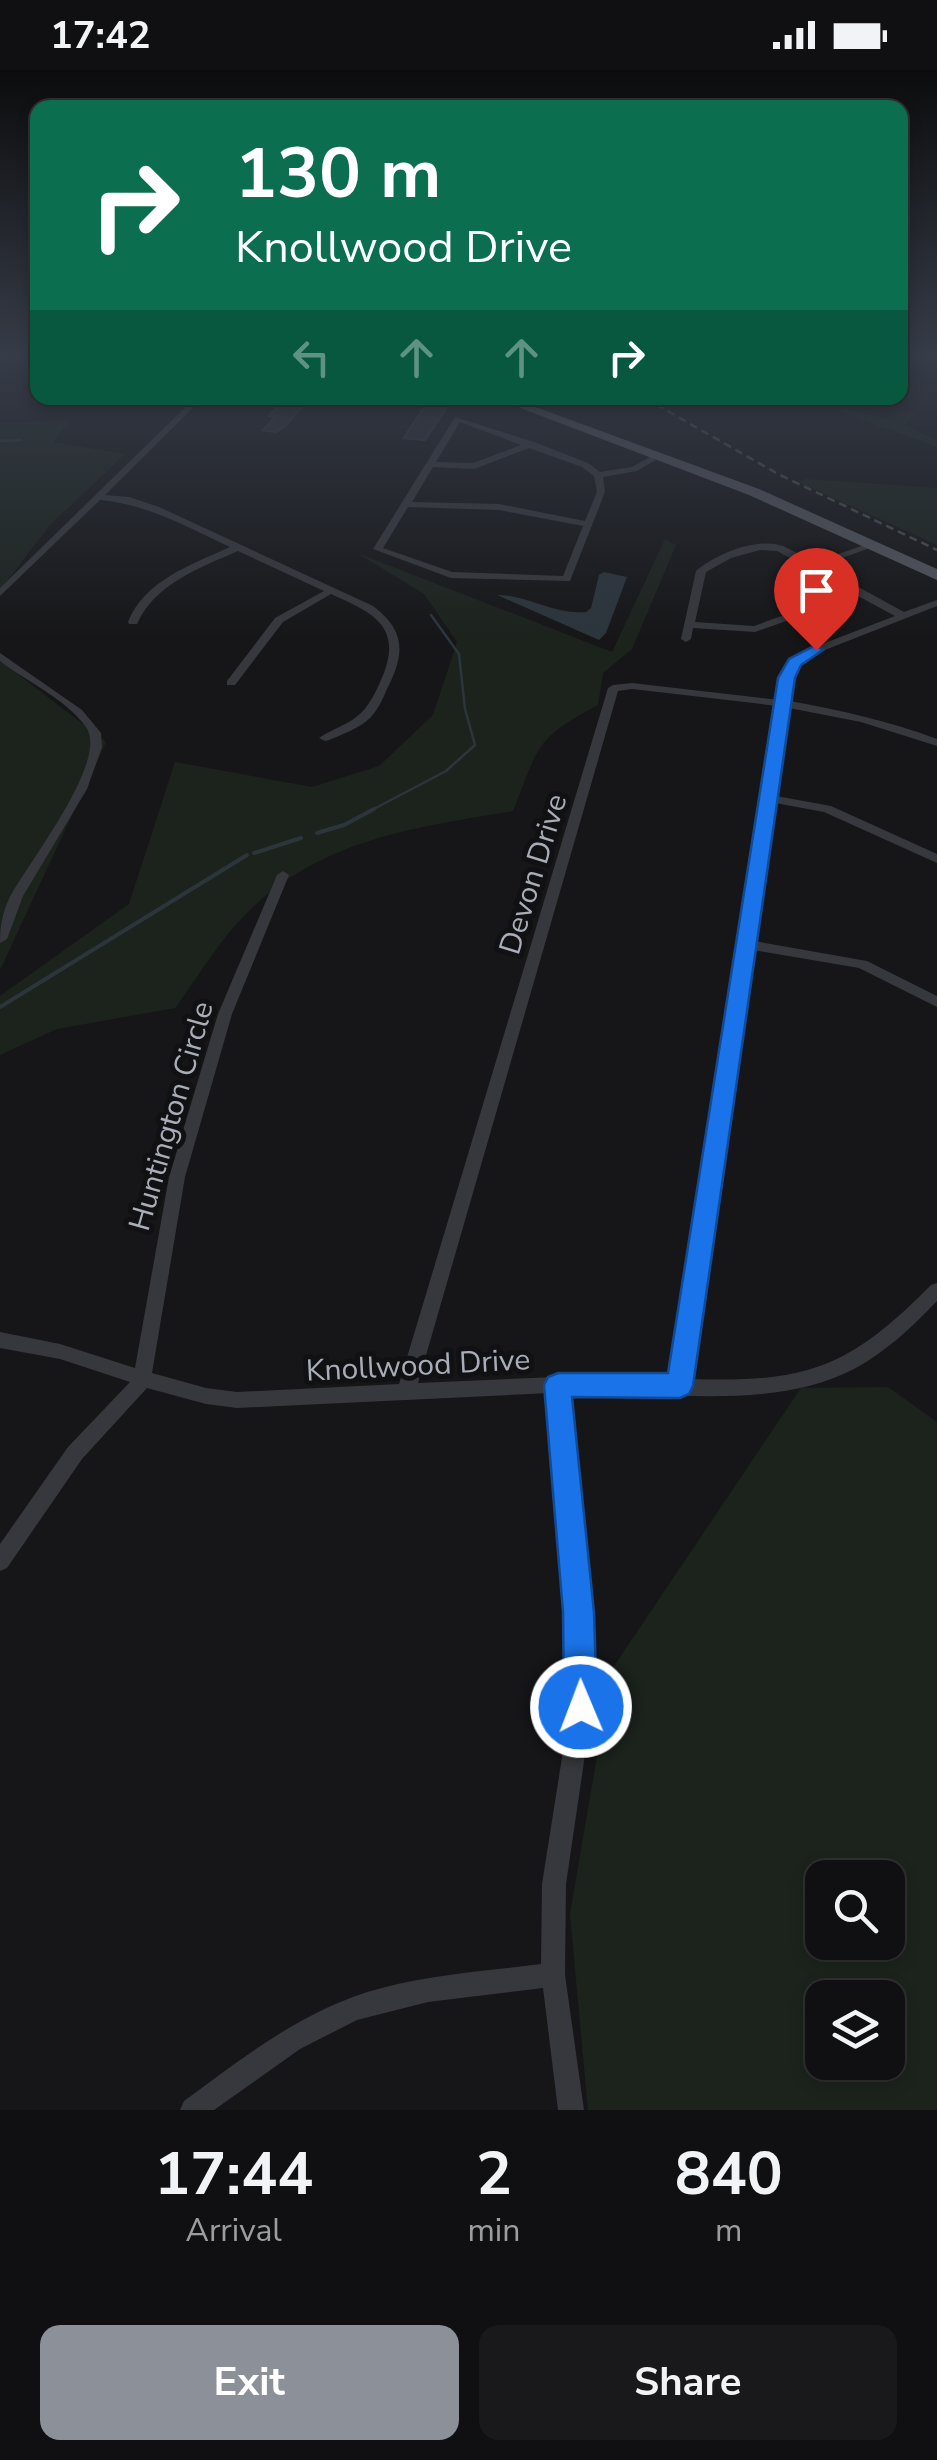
<!DOCTYPE html>
<html lang="en">
<head>
<meta charset="utf-8">
<style>
	:root { --surface:#101012; --page:#19191b; --text:#f1f3f6; --muted:#9c9d9f; --line:#303032; --accent:#8c9099 }
	body { margin:0; font-family:"Nunito Sans",sans-serif; background:var(--page); color:var(--text); height:100vh; display:flex; flex-direction:column; font-size:38px; white-space:nowrap }
	* { box-sizing:border-box; margin:0 }
	p { font-size:32px; color:var(--muted) }
	.icon { flex:none; width:55px; height:55px; fill:none; stroke:currentColor; stroke-width:2; stroke-linecap:round; stroke-linejoin:round }
	.map { position:relative; height:2040px; overflow:hidden }
	.details { display:flex; flex-direction:column; background:var(--surface); flex:1 }
	.details>* { flex:none }
	.guide { position:absolute; left:30px; top:30px; width:878px; height:305px; border-radius:20px; box-shadow:0 5px 15px #0003,0 0 0 2px var(--line); background:#0b6e4f; color:#fff; overflow:hidden }
	.controls { position:absolute; left:805px; top:1790px; display:grid; gap:20px }
	.controls a { display:grid; place-items:center; width:100px; height:100px; border-radius:20px; background:var(--surface); box-shadow:0 5px 15px #0003,0 0 0 2px var(--line); font-size:50px }
	.pin { position:absolute; display:grid; place-items:center; width:85px; height:85px; color:#fff; margin:-102px -42px; border-radius:50% 50% 50% 0; rotate:-45deg; box-shadow:0 0 10px #0007 }
	.pin .icon { rotate:45deg }
	.me { position:absolute; width:110px; margin:-55px; rotate:359deg; stroke-linejoin:round; filter:drop-shadow(0 0 8px #0008) }
	.turn { display:flex; align-items:center; gap:35px; height:210px; padding:0 40px; font-size:45px }
	.turn .icon { width:130px; height:130px; stroke-width:2.5 }
	.turn b { display:block; font-size:70px; line-height:85px }
	.lanes { display:flex; align-items:center; height:95px; padding:0 40px; background:#0003; justify-content:center; gap:50px; direction:ltr }
	.lanes .off { opacity:.35 }
	.eta { display:flex; justify-content:space-evenly; align-items:center; height:170px; text-align:center }
	.eta b { font-size:60px; font-weight:700; line-height:70px }
	.action { display:flex; gap:20px; margin-top:auto; padding:20px 40px }
	.action a { flex:1; height:115px; border-radius:20px; background:var(--accent); color:#fff; font-size:40px; font-weight:700; line-height:115px; text-align:center }
	.action a+a { background:var(--page); color:var(--text) }
	.status { display:flex; justify-content:space-between; align-items:center; height:70px; padding:0 50px; background:var(--surface); direction:ltr }
	.status svg { height:28px; fill:currentColor }
	.map>svg:first-child { display:block }
	.green { fill:#1c231d; fill-rule:evenodd }
	.water { fill:#2c353c }
	.lines { fill:none; stroke-linecap:round; stroke-linejoin:round }
	.stream-far1 { stroke:#2c353c; stroke-width:2.5 }
	.stream { stroke:#2c353c; stroke-width:4 }
	.building { fill:#29292c; stroke:#303034; stroke-width:2.5 }
	.minor { fill:#37383d; fill-rule:evenodd }
	.primary { fill:#53555c; fill-rule:evenodd }
	.rail { stroke:#4a4c52; stroke-width:2.5; stroke-dasharray:8 5; stroke-linecap:butt }
	.route { fill:#1a73e8; stroke:#114b97; stroke-width:2.5 }
	.labels { text-anchor:middle; stroke-width:10; stroke-linejoin:round; paint-order:stroke }
	.street-label { font-size:30px; fill:#a8adb8; stroke:#111113 }
</style>
</head>
<body>
<div class="status"><b>17:42</b><svg viewBox="0 0 49 12"><path d="M0 12V9h3v3zM5 12V6h3v6zM10 12V3h3v9zM15 12V0h3v12zM26 1h20v11H26zM47 4h2v5h-2z"/></svg></div>
<div class="map">
<svg width="937" height="2040" viewBox="0 0 937 2040">
	<rect width="100%" height="100%" fill="#161618"/>
	<g class="green">
		<path d="M844 338 884 348 908 341 915 343 904 355 937 370V377L836 340Z"/>
		<path d="M69 351 54 372 125 384 51 454 0 520V353Z"/>
		<path d="M806 409 937 418V475L798 412Z"/>
		<path d="M665 469 676 475 632 579 603 603 598 635C534 669 539 676 513 741 418 757 322 769 250 840 221 867 199 906 175 938L57 959 0 985V926L129 834 175 692 312 717 379 696 433 645 457 572 424 524 357 483 612 582Z"/>
		<path d="M0 586 10 598 106 672 0 900Z"/>
		<path d="M888 1317 937 1352V2040H588L570 1844 612 1599 801 1318ZM822 1808H888V1872H822ZM822 1928H888V1992H822Z"/>
	</g>
	<path class="water" d="M604 502 627 507 606 563 599 570 497 525C528 525 554 545 586 542L591 538 599 505Z"/>
	<g class="lines">
		<g class="stream-far1">
			<path d="M0 371 21 370"/>
			<path d="M370 741 446 701 475 675 465 639 459 584 431 545"/>
		</g>
		<g class="stream">
			<path d="M317 763 344 755 374 739"/>
			<path d="M254 783 301 768"/>
			<path d="M0 937 247 785"/>
		</g>
	</g>
	<g class="building">
		<path d="M285 328H310L286 355 276 362 263 360 276 346H269Z"/>
		<path d="M430 328 452 329 425 370 404 368Z"/>
	</g>
	<g class="lines">
		<g class="minor">
			<path d="M5 284H38V288L9 286Z"/>
			<path d="M195 328H203L105 425 129 427 159 437 373 536C406 561 405 584 387 619 383 629 378 639 371 647 360 658 343 664 329 670L325 671 319 668C332 659 348 655 360 644 371 634 378 617 384 603 402 554 370 542 331 524L283 552 235 615H227V611L275 548 324 521 238 481C199 498 155 514 137 554H129L128 552C144 511 192 494 230 477 187 457 147 434 100 430L0 526V518Z"/>
			<path d="M455 347 534 372 588 393 600 402 632 397 657 383 664 385 637 401 603 407 605 422 570 511 451 508 373 479ZM460 352 521 375 473 393 436 392ZM529 378 582 397 594 406 597 422 585 451 499 434 412 432 433 397 474 399ZM408 437 499 440 583 456 563 506 452 502 383 478Z"/>
			<path d="M870 473 878 475 820 496 904 542 937 530V536L812 585 794 602 790 631C840 640 889 651 937 669V676L861 652 789 638 776 726 831 736 937 784V793L824 742 775 733 754 871 867 891 937 926V937L859 898 753 880 690 1309C807 1313 849 1298 931 1215L937 1213V1231C912 1257 886 1282 854 1299 771 1342 659 1321 568 1322L588 1542 592 1637 566 1814 565 1905 584 2040H558L543 1918 428 1932 357 1950 300 1979 214 2040H180L184 2031C245 1986 307 1937 382 1918 434 1904 488 1901 541 1894L542 1814 570 1637 568 1542 550 1323 237 1338 206 1334 147 1318 82 1389 7 1498 0 1501V1474L68 1377 130 1312 60 1289 0 1278V1262L60 1274 135 1298 169 1107 218 944 277 805 283 801 289 805 232 944 185 1107 152 1303 206 1318 237 1322 399 1314 608 618 613 615 632 613 779 630 784 601 804 581 895 546 858 526 755 562 693 558 691 569 686 572 681 569 696 501C716 484 757 467 783 476 793 480 803 487 813 493ZM760 480 777 481 851 521 754 556 695 552 706 502 731 488ZM632 619 778 636 672 1308 556 1307 418 1313 618 621Z"/>
			<path d="M0 583 82 640 101 663 102 677 87 719 23 826 7 869 0 873C0 857 2 844 9 829 26 795 110 691 86 657 65 628 27 612 0 591Z"/>
		</g>
		<path class="primary" d="M494 328H511L759 419 937 499V510L749 425Z"/>
		<path class="rail" d="M645 328 778 404 937 480"/>
	</g>
	<linearGradient id="sky" x2="0" y2="1"><stop stop-color="#0c0c0d"/><stop offset="0.5" stop-color="#363c48"/><stop offset="1" stop-color="#363c48" stop-opacity="0"/></linearGradient>
	<rect width="937" height="569" fill="url(#sky)"/>
	<path class="route" d="M816 575 823 580 801 595 795 608 693 1316 689 1324 680 1328 572 1327 594 1542 597 1637 592 1649 581 1654 569 1649 564 1637 563 1542 544 1315 548 1307 558 1303H668L778 608 789 589Z"/>
	<g class="labels">
		<g class="street-label">
			<text transform="translate(533 804) rotate(-73)" y="10">Devon Drive</text>
			<text transform="translate(171 1046) rotate(-74)" y="10">Huntington Circle</text>
			<text transform="translate(418 1295) rotate(-3)" y="10">Knollwood Drive</text>
		</g>
	</g>
</svg>
<div class="controls">
<a><svg class="icon" aria-label="search" viewBox="0 0 24 24"><circle cx="10" cy="10" r="6"/><path d="M15 15l6 6"/></svg></a>
<a><svg class="icon" aria-label="layers" viewBox="0 0 24 24"><path d="M12 4l9 5-9 5-9-5zM3 14l9 5 9-5"/></svg></a>
</div>
<div class="pin" style="left:816px;top:580px;background:#d93025"><svg class="icon" aria-label="arrive" viewBox="0 0 24 24"><path d="M6 21V4h12l-3 4 3 4H6"/></svg></div>
<svg class="me" style="left:581px;top:1637px" viewBox="-20 -20 40 40"><circle r="17" fill="#1a73e8" stroke="#fff" stroke-width="3"/><path d="M0-11L8 9 0 5-8 9z" fill="#fff"/></svg>
<div class="guide">
<div class="turn"><svg class="icon" aria-label="right" viewBox="0 0 24 24"><path d="M7 20v-9h11M14 6l5 5-5 5"/></svg><div><b>130 m</b>Knollwood Drive</div></div>
<div class="lanes"><svg class="icon off" aria-label="left" viewBox="0 0 24 24"><path d="M17 20v-9H6M10 6l-5 5 5 5"/></svg><svg class="icon off" aria-label="ahead" viewBox="0 0 24 24"><path d="M12 20V5M6 11l6-6 6 6"/></svg><svg class="icon off" aria-label="ahead" viewBox="0 0 24 24"><path d="M12 20V5M6 11l6-6 6 6"/></svg><svg class="icon" aria-label="right" viewBox="0 0 24 24"><path d="M7 20v-9h11M14 6l5 5-5 5"/></svg></div>
</div>
</div>
<section class="details">
<div class="eta">
<div><b>17:44</b><p>Arrival</p></div>
<div><b>2</b><p>min</p></div>
<div><b>840</b><p>m</p></div>
</div>
<div class="action"><a>Exit</a><a>Share</a></div>
</section>
</body>
</html>
